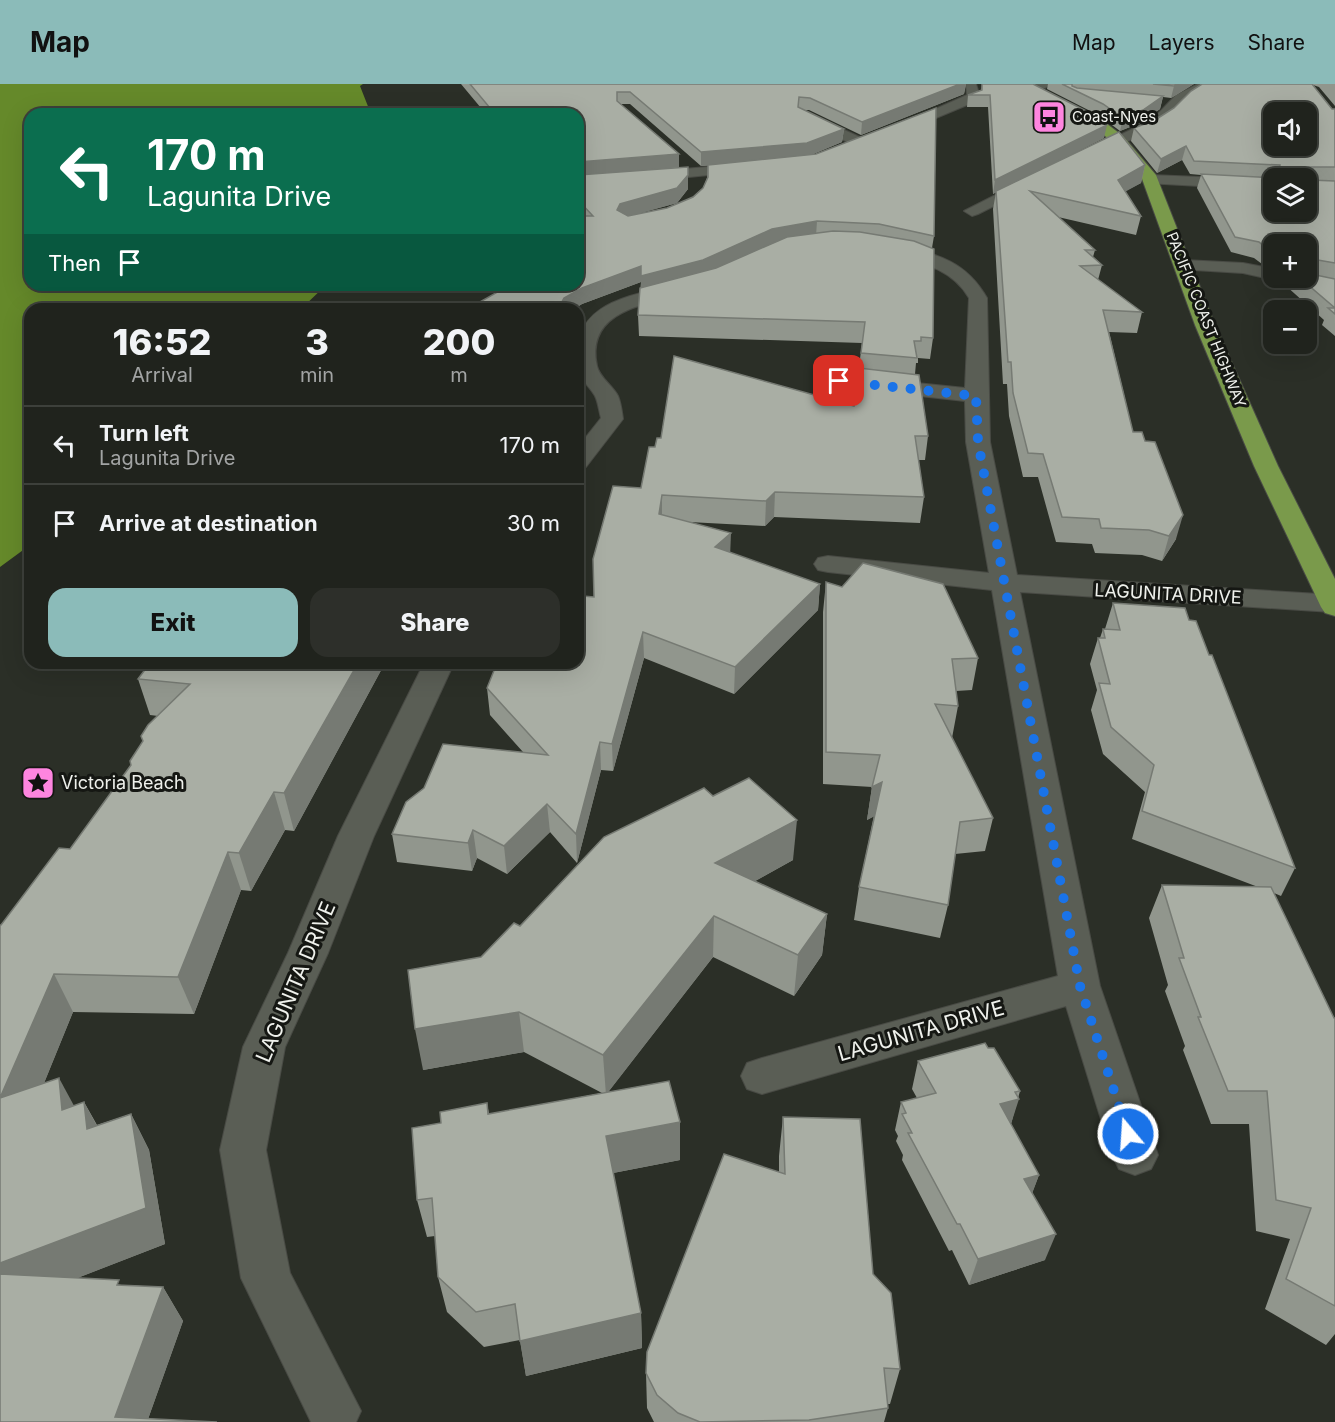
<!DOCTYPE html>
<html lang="en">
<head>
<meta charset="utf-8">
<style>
	:root { --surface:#20231d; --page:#2d2f2a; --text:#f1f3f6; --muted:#a2a4a4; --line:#3d403b; --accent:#8bbbb9 }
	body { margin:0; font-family:Inter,sans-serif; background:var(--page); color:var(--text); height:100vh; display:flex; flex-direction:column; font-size:22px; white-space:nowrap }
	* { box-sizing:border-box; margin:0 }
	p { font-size:20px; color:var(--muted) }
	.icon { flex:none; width:33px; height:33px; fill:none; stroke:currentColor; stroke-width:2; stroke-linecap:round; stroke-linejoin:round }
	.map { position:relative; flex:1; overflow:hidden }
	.details { position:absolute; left:24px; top:219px; width:560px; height:366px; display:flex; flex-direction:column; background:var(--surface); border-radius:18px; box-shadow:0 6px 24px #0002,0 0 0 2px var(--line) }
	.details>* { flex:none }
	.banner { position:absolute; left:24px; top:24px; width:560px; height:183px; border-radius:18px; box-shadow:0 6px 24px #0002,0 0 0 2px var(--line); background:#0b6e4f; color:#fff; overflow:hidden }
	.buttons { position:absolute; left:1263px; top:18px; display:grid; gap:12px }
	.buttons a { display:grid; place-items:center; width:54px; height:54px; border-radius:12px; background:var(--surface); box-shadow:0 6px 24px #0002,0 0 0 2px var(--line); font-size:30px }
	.pin { position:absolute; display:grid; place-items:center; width:51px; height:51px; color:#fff; margin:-26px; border-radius:12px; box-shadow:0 3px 9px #0006 }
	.me { position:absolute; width:66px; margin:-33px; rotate:342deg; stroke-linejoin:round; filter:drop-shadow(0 0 4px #0008) }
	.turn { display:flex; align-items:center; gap:21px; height:126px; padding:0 24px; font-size:27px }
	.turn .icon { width:78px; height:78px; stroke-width:2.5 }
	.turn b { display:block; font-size:42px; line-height:51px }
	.then { display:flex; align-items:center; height:57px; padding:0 24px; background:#0003; gap:12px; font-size:22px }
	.eta { display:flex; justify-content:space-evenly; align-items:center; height:102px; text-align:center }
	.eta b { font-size:36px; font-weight:800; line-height:42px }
	.button { display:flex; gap:12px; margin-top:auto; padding:12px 24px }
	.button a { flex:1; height:69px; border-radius:18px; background:var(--accent); color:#111; font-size:24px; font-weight:800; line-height:69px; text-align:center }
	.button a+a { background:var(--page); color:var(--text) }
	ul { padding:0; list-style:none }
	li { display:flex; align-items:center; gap:18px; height:78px; padding:0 24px; border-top:2px solid var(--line) }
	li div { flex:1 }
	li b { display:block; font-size:22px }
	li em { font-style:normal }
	header { display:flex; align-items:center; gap:36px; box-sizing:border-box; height:84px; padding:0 30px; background:var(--accent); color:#111 }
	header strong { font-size:28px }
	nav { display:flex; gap:33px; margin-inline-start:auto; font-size:21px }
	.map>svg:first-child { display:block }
	.water { fill:#65892a }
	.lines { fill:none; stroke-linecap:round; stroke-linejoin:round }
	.minor-casing { stroke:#494b45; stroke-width:2 }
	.highway-casing { stroke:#494b45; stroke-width:2 }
	.minor { fill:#5a5e55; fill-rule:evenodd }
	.highway { fill:#7a9a4b; fill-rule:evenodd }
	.wall { fill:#91968d; fill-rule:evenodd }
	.shaded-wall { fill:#767a73 }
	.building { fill:#a9aea4; stroke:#767a73; stroke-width:1.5; fill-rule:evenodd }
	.route { stroke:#1a73e8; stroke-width:10; stroke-dasharray:0 18 }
	.labels { text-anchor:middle; stroke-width:6; stroke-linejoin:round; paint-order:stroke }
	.far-poi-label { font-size:15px; fill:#eff1ec; stroke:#151713; text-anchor:start }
	.far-street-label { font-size:15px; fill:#eff1ec; stroke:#151713 }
	.street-label { font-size:18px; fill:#eff1ec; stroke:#151713 }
	.poi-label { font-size:18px; fill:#eff1ec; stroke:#151713; text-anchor:start }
	.near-street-label { font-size:21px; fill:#eff1ec; stroke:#151713 }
</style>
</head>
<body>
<header>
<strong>Map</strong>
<nav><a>Map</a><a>Layers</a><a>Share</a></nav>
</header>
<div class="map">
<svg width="1335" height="1338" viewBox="0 0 1335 1338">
	<rect width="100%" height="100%" fill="#2b2f27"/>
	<path class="water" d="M0 0H363L360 2 371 30H30V201H326L301 225H30V461L0 483Z"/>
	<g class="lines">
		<g class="minor-casing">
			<g id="minor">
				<path d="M966 0H976L980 13 979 16 900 49 895 50 888 46 967 11Z"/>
				<path d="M1016 0H1051L1045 4 1022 5Z"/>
				<path d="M1198 0H1214L1186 17 1163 41 1089 75H1079L1077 72 1153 35 1176 11Z"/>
				<path d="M803 27 866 56 868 59 861 63 856 62 798 34V28Z"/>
				<path d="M754 79 759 80 761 83 759 86 578 104V94Z"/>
				<path d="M1035 91 1040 93 1043 96 1040 99 978 130 972 132 964 127Z"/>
				<path d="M1151 91 1274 96V106L1146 99 1143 96 1146 93Z"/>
				<path d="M892 160C934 170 964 174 987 214L990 358 1017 491 1335 511V527L1332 528 1020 508 1100 902 1158 1071 1151 1085 1135 1091 1119 1085 1112 1071 1066 922 762 1010 747 1005 741 992 747 979 762 974 1058 892 992 506 828 488 818 486 814 480 818 474 828 472 989 489 966 358 965 317 839 303 831 302 828 297 831 292 839 291 965 304 969 214C951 183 918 178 886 169L883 165 886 161Z"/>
				<path d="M1184 176 1243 179 1274 185V194H1281L1274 196 1243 189 1178 185 1175 181Z"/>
				<path d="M682 199 691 205 689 209C648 220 585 225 597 282 599 293 613 302 618 312 621 319 622 328 623 335L586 383 578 385V363L601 334C599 327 598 318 595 312 590 303 579 294 578 285 568 217 631 212 682 199Z"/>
				<path d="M424 579H454L374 752 328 869 285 963 266 1066 290 1189 361 1327 356 1338H311L241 1194 220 1066 243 963 288 869 338 752Z"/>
			</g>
		</g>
		<g class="highway-casing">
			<path id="highway" d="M1015 0H1031L1099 34 1123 52 1156 91 1215 241 1278 382 1335 495V532L1325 529 1321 523 1254 382 1195 241 1141 92 1113 58 1089 40Z"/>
		</g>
		<use href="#minor" class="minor"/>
		<use href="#highway" class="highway"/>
	</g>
	<g class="wall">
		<path d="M461 0H966L964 10 861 51 809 26H803L844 45 842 58 811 71 934 152 932 164 933 254 930 275 918 274V279H916L915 290 928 352 925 376H918L924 413 920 439 774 433 765 442 689 438 730 469 820 500 818 526 734 610 644 574 613 687 601 686 577 779 550 748 507 790 477 774 472 787 397 778 392 750 523 668 490 631 487 604 494 587 493 579H578L594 513 641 404 655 363 661 354 854 322 862 259 639 252 638 231 641 198 582 220 574 225H471V223L578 201 580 132 578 130V30H486ZM621 20H630L701 82 714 81H708L707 94 703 104 693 113 667 124 632 131 677 119 688 105 679 83Z"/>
		<path d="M982 0 1104 54 1064 74 1145 81 1141 99 1125 107 1141 132 1136 151 1058 133 1095 166 1093 173 1102 181 1098 196 1142 228 1137 249 1109 248 1133 348 1176 455 1162 477 1142 471 1095 469 1092 460 1056 458 1038 393H1023L1009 332 1007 300H1003L993 125 996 108 993 110 988 23H967L968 11 981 6Z"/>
		<path d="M1048 0H1194L1171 14 1163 13 1160 25 1140 39 1120 47 1100 32 1047 5Z"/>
		<path d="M1202 0H1335V22L1319 3 1313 1 1332 25H1335V252L1322 241 1324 236 1285 201 1287 194H1306V160H1274V183L1262 180 1254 174 1231 168 1197 104 1201 91 1190 90 1182 76 1157 89 1131 57 1134 44 1155 36 1174 24Z"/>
		<path d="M826 498 978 574 972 606 956 607 958 622 952 654 993 734 985 767 955 770 948 821 940 854 854 836 859 803 874 732 867 736 872 703 823 700V528Z"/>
		<path d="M1113 519 1189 536 1209 571 1295 784 1281 812 1274 809 1334 934H1335V1250L1326 1261 1265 1225 1290 1155 1256 1147 1249 1040H1211L1183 966 1185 962 1165 907 1168 901 1149 834 1162 801 1258 803 1132 755 1145 708 1103 670 1091 626 1097 606 1090 580 1098 554H1100L1103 545H1105Z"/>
		<path d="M150 579H385L294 747 285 746 251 807 241 806 194 930 73 928 44 999 74 1022 84 1018 97 1041 131 1030 149 1066 165 1160 77 1194 122 1201 163 1203 183 1237 148 1335 0 1338 1 841 70 765 131 681 143 658 141 652 158 632 150 631 138 595Z"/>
		<path d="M713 712 793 776 755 797 827 830 822 871 794 912 713 873 608 1008 680 1038V1076L613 1089 641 1229 642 1264 526 1292 520 1256 484 1263 447 1228 438 1193 435 1152 427 1153 417 1116 441 1039 487 1019 489 1030 602 1009 524 968 423 986 481 873 520 842Z"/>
		<path d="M918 977 1020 1007 1011 1040 1039 1091 1032 1109 1045 1176 969 1201 952 1166 949 1167 902 1076 903 1071 896 1057 898 1052 895 1046 901 1018 917 1014 912 1005Z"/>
		<path d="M783 1033 873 1190 900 1285 890 1320H888V1324L884 1338H654L647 1324 646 1289 779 1089V1072Z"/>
	</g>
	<g class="shaded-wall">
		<path d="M960 0H966L964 10 861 51 862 38Z"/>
		<path d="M1177 0H1194L1171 14 1174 2Z"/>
		<path d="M1163 12 1160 25 1140 39 1120 47 1123 34Z"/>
		<path d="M1107 41 1104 54 993 110 995 96Z"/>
		<path d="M844 45 842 58 806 73 701 82V68Z"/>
		<path d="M1186 62 1182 76 1157 89 1161 75Z"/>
		<path d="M679 70V83L578 95V78Z"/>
		<path d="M1145 81 1141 99 1114 114 1118 96Z"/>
		<path d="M688 91V105L677 119 620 135 617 126 620 120Z"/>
		<path d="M817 137 816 152 702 192 641 208V198L582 220 574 225H558L564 214 582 204 641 182 772 145Z"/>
		<path d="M775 408 774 433 765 442 766 417Z"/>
		<path d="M662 411V436L659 430Z"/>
		<path d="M1183 431 1176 455 1162 477 1169 452Z"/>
		<path d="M731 449 730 474 715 463Z"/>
		<path d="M820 500 818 526 734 610 735 583Z"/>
		<path d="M643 548 644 574 613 687 612 660Z"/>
		<path d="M358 579H385L294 747 284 709Z"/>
		<path d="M600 658 601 686 577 779 576 750Z"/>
		<path d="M882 698 877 731 867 736 872 703Z"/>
		<path d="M274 708 285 746 251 807 239 769Z"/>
		<path d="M547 720 550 748 507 790 504 762Z"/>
		<path d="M797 736 793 776 714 820 715 779Z"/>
		<path d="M473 746 477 774 472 787 468 759Z"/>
		<path d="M228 768 241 806 194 930 178 893Z"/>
		<path d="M827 830 822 871 794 912 798 871Z"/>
		<path d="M714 832 713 873 606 1011 603 971Z"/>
		<path d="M54 890 73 928 23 1051 0 1014Z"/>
		<path d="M519 928 524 968 423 986 415 945Z"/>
		<path d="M59 994 79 1031 62 1026Z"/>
		<path d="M1019 1015 1010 1043 1000 1020Z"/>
		<path d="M84 1018 104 1055 87 1045Z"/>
		<path d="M131 1030 149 1066 165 1160 3 1223 0 1219V1179Z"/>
		<path d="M680 1038V1076L608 1090 606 1052Z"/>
		<path d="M1039 1091 1029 1118 1024 1095Z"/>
		<path d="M1056 1150 1045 1176 969 1201 978 1175Z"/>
		<path d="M163 1203 183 1237 147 1338 115 1333Z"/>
		<path d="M641 1229 642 1264 526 1292 520 1257Z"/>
	</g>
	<g class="building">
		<path d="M470 0H960L862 38 810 14 799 13 798 23 844 45 807 59 701 68 630 8H617V17L679 70 578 78V30H495Z"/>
		<path d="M982 0H1033L1090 29 1107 41 995 96 990 11H968L982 6Z"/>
		<path d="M1062 0H1072V2L1077 4 1163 12 1143 26 1123 34 1103 20Z"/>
		<path d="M1153 0H1177L1174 2Z"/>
		<path d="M1202 0H1312L1332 25H1335V83H1309L1310 96 1335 97V179L1312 175H1306V160H1274V166L1267 165 1259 158 1235 153 1201 90 1278 94 1280 81 1194 77 1186 62 1161 75 1134 44 1155 36 1174 24 1191 7ZM1274 28H1306V62H1274ZM1274 94H1306V128H1274Z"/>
		<path d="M936 24 934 152 879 140 817 137 772 145 703 176 641 192V182L582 204 564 214 558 225H479L471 223 510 201H578V132H593L578 116V91L688 83V91L677 104 620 120 617 126 628 132 667 124 693 113 703 104 708 93V81L816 70Z"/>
		<path d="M1119 48 1145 81 1118 96 1141 132 1030 107 1095 166H1085L1102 181 1080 182 1142 228 1103 226 1133 348H1142L1145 357 1155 358 1183 431 1169 452 1149 446 1101 444 1099 435 1062 433 1043 370 1028 369 1013 309 1011 278H1008L996 107Z"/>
		<path d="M833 147 860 148 914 157 934 165 933 254 921 253V257H914L917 274 861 269 865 238 638 231 640 204 716 184 787 153Z"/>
		<path d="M1306 189 1335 195V224L1300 194H1306Z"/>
		<path d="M1328 224H1335V230Z"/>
		<path d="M674 272 854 322 859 284 919 291 928 352H915L924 413 775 408 766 417 662 411 659 430 731 449 715 463 820 500 735 583 643 548 612 660 600 658 576 750 547 720 504 762 473 746 468 759 392 750 406 718 424 704 443 660 548 671 487 604 497 579H578V530L583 512 594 513 593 475 613 402 641 404 649 363H655L657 354H661Z"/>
		<path d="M863 479 943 500 978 574 952 575 958 622 935 620 993 734 960 738 948 821 859 803 882 698 872 703 880 671 826 668V498L842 503Z"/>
		<path d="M1113 519 1185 524 1189 536 1196 537 1209 571H1212L1295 784 1142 727 1154 681 1111 643 1099 599 1110 600 1098 554H1105L1103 545 1120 546Z"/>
		<path d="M150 579H358L284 709 274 708 239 769 228 768 178 893 54 890 0 1014V841H1L59 764 70 765 131 681 130 677 143 657 141 652 148 641 190 600 138 595Z"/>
		<path d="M749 694 797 736 715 779 827 830 798 871 714 832 603 971 519 928 415 945 408 886 481 873 514 839 520 842 604 753 704 704 713 712Z"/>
		<path d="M1162 801 1271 803 1334 934H1335V1222L1286 1195 1311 1124 1276 1116 1267 1007H1228L1198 933H1201L1179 874H1184Z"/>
		<path d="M985 959 988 964H994L1020 1007 1015 1008 1019 1015 1000 1020 1039 1091 1024 1095 1056 1150 978 1175 960 1140H957L908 1049H912L902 1030 906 1029 901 1018 936 1009 918 977Z"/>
		<path d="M59 994 62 1026 84 1018 87 1045 131 1030 146 1124 0 1179V1014Z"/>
		<path d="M669 997 680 1038 606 1052 641 1229 520 1257 515 1220 476 1228 438 1193 432 1114 417 1116 412 1044 441 1039 440 1028 487 1019 488 1030Z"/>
		<path d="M783 1033 860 1035 873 1190 891 1209 900 1285 884 1284 888 1324 809 1336 700 1338 678 1329 657 1311 646 1289 647 1268 724 1070 785 1090Z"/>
		<path d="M0 1190 119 1196 117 1201 163 1203 115 1333 217 1338H0Z"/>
	</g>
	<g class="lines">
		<path class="route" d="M839 297 976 312 978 358 1080 902 1128 1050"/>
	</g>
	<defs>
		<g id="bus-square" transform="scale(1.725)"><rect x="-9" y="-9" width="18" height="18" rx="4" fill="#fe85df" stroke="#151713"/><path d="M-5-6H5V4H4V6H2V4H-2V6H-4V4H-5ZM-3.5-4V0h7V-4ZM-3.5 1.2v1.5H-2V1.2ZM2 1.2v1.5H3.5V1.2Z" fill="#111"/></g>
		<g id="sight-square" transform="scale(1.725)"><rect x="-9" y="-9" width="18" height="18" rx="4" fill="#fe85df" stroke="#151713"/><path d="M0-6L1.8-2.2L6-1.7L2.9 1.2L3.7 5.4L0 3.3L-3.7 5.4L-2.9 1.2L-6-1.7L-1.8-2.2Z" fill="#111"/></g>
	</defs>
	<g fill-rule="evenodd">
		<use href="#bus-square" x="1049" y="33"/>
		<use href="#sight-square" x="38" y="699"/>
	</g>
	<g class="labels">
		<g class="far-poi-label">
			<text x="1072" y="38">Coast-Nyes</text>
		</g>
		<g class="far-street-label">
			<text transform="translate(1206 236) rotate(68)" y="5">PACIFIC COAST HIGHWAY</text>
		</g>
		<g class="street-label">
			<text transform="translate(1168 510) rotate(3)" y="6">LAGUNITA DRIVE</text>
		</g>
		<g class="poi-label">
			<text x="61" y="705">Victoria Beach</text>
		</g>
		<g class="near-street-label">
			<text transform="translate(296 898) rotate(-67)" y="7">LAGUNITA DRIVE</text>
			<text transform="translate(921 947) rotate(-16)" y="7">LAGUNITA DRIVE</text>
		</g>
	</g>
</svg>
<div class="buttons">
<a><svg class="icon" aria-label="sound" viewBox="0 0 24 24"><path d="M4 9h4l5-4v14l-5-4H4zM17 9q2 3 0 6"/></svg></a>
<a><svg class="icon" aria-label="layers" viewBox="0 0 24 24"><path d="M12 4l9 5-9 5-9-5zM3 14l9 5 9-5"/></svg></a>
<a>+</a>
<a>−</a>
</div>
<div class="pin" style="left:839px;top:297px;background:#d93025"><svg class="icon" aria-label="arrive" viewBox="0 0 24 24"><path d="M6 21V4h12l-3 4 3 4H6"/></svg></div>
<svg class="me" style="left:1128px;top:1050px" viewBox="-20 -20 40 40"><circle r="17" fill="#1a73e8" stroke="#fff" stroke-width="3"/><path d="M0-11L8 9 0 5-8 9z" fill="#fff"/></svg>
<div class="banner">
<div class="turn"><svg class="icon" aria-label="left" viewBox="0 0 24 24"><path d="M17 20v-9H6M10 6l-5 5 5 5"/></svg><div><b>170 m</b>Lagunita Drive</div></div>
<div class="then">Then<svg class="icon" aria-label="arrive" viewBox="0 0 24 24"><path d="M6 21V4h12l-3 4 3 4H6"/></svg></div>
</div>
<section class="details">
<div class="eta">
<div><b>16:52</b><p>Arrival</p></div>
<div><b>3</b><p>min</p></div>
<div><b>200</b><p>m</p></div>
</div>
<ul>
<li><svg class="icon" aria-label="left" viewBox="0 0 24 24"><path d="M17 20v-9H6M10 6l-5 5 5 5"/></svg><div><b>Turn left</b><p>Lagunita Drive</p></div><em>170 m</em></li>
<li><svg class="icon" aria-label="arrive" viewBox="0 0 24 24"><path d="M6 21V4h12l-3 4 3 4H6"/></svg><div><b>Arrive at destination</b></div><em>30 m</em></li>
</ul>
<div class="button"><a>Exit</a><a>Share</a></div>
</section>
</div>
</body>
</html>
